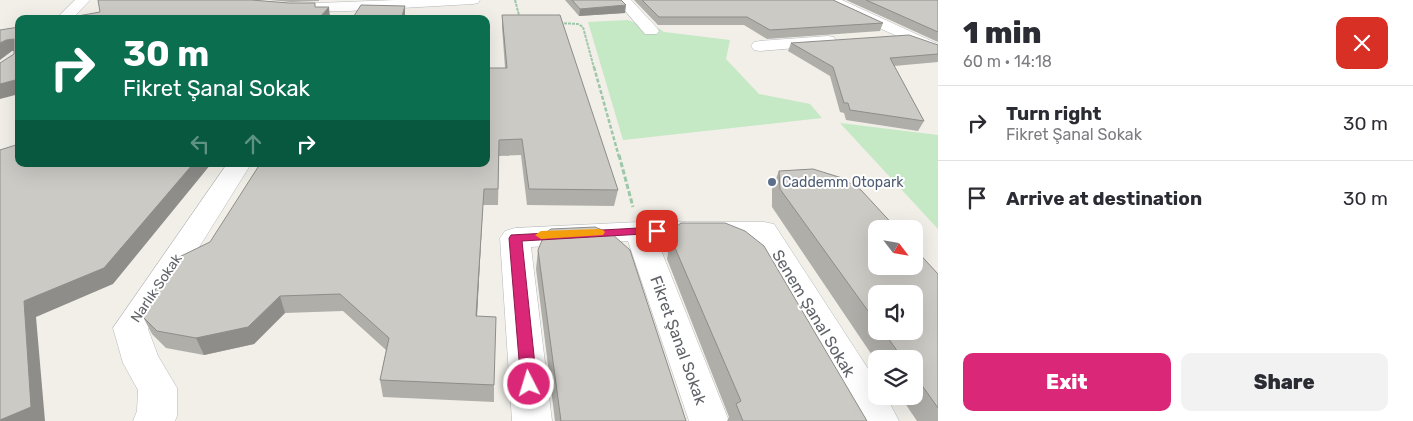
<!DOCTYPE html>
<html lang="en">
<head>
<meta charset="utf-8">
<style>
	:root { --surface:#fff; --page:#f2f2f3; --text:#2b2b33; --muted:#7c7c81; --line:#e1e1e2; --accent:#db2777 }
	body { margin:0; font-family:Rubik,sans-serif; background:var(--page); color:var(--text); height:100vh; display:flex; flex-direction:column; font-size:19px; white-space:nowrap }
	* { box-sizing:border-box; margin:0 }
	p { font-size:16px; color:var(--muted) }
	.icon { flex:none; width:28px; height:28px; fill:none; stroke:currentColor; stroke-width:2; stroke-linecap:round; stroke-linejoin:round }
	.map { position:relative; flex:1; overflow:hidden }
	.side { display:flex; flex-direction:column; background:var(--surface); width:475px }
	.side>* { flex:none }
	.banner { position:absolute; left:15px; top:15px; width:475px; height:152px; border-radius:10px; box-shadow:0 5px 20px #0002; background:#0b6e4f; color:#fff; overflow:hidden }
	.needle { width:32px; rotate:121deg }
	.controls { position:absolute; left:868px; top:220px; display:grid; gap:10px }
	.controls a { display:grid; place-items:center; width:55px; height:55px; border-radius:10px; background:var(--surface); box-shadow:0 5px 20px #0002; font-size:25px }
	.pin { position:absolute; display:grid; place-items:center; width:42px; height:42px; color:#fff; margin:-21px; border-radius:10px; box-shadow:0 2px 8px #0006 }
	.me { position:absolute; width:55px; margin:-28px; rotate:355deg; stroke-linejoin:round; filter:drop-shadow(0 0 4px #0008) }
	.turn { display:flex; align-items:center; gap:18px; height:105px; padding:0 25px; font-size:22px }
	.turn .icon { width:65px; height:65px; stroke-width:2.5 }
	.turn b { display:block; font-size:35px; line-height:42px }
	.lanes { display:flex; align-items:center; height:48px; padding:0 25px; background:#0003; justify-content:center; gap:25px; direction:ltr }
	.lanes .off { opacity:.35 }
	.round { display:grid; place-items:center; flex:none; width:52px; height:52px; border-radius:10px; background:var(--page) }
	.overview { display:flex; align-items:center; justify-content:space-between; height:85px; padding:0 25px }
	h1 { font-size:30px; font-weight:800; line-height:38px }
	.button { display:flex; gap:10px; margin-top:auto; padding:10px 25px }
	.button a { flex:1; height:58px; border-radius:10px; background:var(--accent); color:#fff; font-size:20px; font-weight:800; line-height:58px; text-align:center }
	.button a+a { background:var(--page); color:var(--text) }
	ul { padding:0; list-style:none }
	li { display:flex; align-items:center; gap:15px; height:75px; padding:0 25px; border-top:1px solid var(--line) }
	li div { flex:1 }
	li b { display:block; font-size:19px }
	li em { font-style:normal }
	main { display:flex; flex:1; min-height:0 }
	.map>svg:first-child { display:block }
	.green { fill:#c5e8c5 }
	.lines { fill:none; stroke-linecap:round; stroke-linejoin:round }
	.minor-casing { stroke:#b5b8bc; stroke-width:1 }
	.path-far2 { stroke:#9cc7a9; stroke-width:2; stroke-dasharray:3 1; stroke-linecap:butt }
	.path-far1 { stroke:#9cc7a9; stroke-width:2.5; stroke-dasharray:4 2; stroke-linecap:butt }
	.path { stroke:#9cc7a9; stroke-width:3; stroke-dasharray:5 2.5; stroke-linecap:butt }
	.minor { fill:#fff; fill-rule:evenodd }
	.wall { fill:#afaea9; fill-rule:evenodd }
	.shaded-wall { fill:#8f8d8a }
	.building { fill:#cccac5; stroke:#8f8d8a }
	.route { fill:#db2777; stroke:#8e194d }
	.slow { fill:#f59e0b }
	.service-dot { fill:#5c6f8a; stroke:#fff; stroke-width:2 }
	.labels { text-anchor:middle; stroke-width:4; stroke-linejoin:round; paint-order:stroke }
	.service-label { font-size:14px; fill:#4e5e75; stroke:#fff; text-anchor:start }
	.street-label { font-size:14px; fill:#5f6368; stroke:#fff }
	.near-street-label { font-size:16px; fill:#5f6368; stroke:#fff }
</style>
</head>
<body>
<main>
<div class="map">
<svg width="938" height="421" viewBox="0 0 938 421">
	<rect width="100%" height="100%" fill="#f1efe8"/>
	<g class="green">
		<path d="M628 20C640 26 654 23 664 32L730 40 726 59 759 94 810 104 822 118 623 140 588 22Z"/>
		<path d="M840 123 938 135V229Z"/>
	</g>
	<g class="lines">
		<g class="minor-casing">
			<g id="minor">
				<path d="M75 0H90L72 19H56Z"/>
				<path d="M216 0H249L291 4 396 0H480L478 3 473 4 348 11 291 12 223 6 218 5Z"/>
				<path d="M616 0H631L657 28 659 31 657 34H645Z"/>
				<path d="M823 0H842L938 44V55L825 3Z"/>
				<path d="M828 36 834 37 836 41 834 45 760 51 754 50 751 46 754 42 760 41Z"/>
				<path d="M227 164H251L148 329 158 356 177 388V416L175 421H133L137 411 138 390 123 363 113 328Z"/>
				<path d="M639 222H764L774 224 876 381V396H886L899 421H857L755 240H657L729 421H689L628 241 531 247 552 421H512L500 238 505 231 515 228Z"/>
			</g>
		</g>
		<g class="path-far2">
			<path d="M515 0 520 19"/>
			<path d="M560 23 578 24 583 27 594 68"/>
		</g>
		<path class="path-far1" d="M594 67 619 157"/>
		<path class="path" d="M619 155 633 207"/>
		<use href="#minor" class="minor"/>
	</g>
	<g class="wall">
		<path d="M269 0H319V1L291 2Z"/>
		<path d="M565 0H621L625 13 579 16Z"/>
		<path d="M634 0H833L883 23 880 31 767 39 744 25H658Z"/>
		<path d="M846 0H938V42Z"/>
		<path d="M502 15 618 190 614 206 527 205 521 155 499 156 498 205H483L477 316 494 385V402L383 397 380 380 386 350 343 311 285 313 254 344 204 355 166 348 152 334 143 317 210 242 505 68 502 27Z"/>
		<path d="M791 43 938 45V62L894 66 924 121 918 131 846 120 844 113 840 112 830 76 788 51Z"/>
		<path d="M779 171 938 274V421H917L900 396H914V359H876V361L772 207V189ZM876 294 914 331H876Z"/>
		<path d="M674 228 867 421H727L729 417 667 259 669 247Z"/>
		<path d="M538 250 686 421H555L536 269Z"/>
	</g>
	<g class="shaded-wall">
		<path d="M626 5 625 13 579 16 580 9Z"/>
		<path d="M405 6V19H401Z"/>
		<path d="M329 7 330 18V19H318Z"/>
		<path d="M14 39 19 51H12L0 60V43L6 40Z"/>
		<path d="M19 79V94L0 99V84Z"/>
		<path d="M193 164H211L113 284 36 317 45 421H0L24 301Z"/>
		<path d="M484 189 483 205 476 334V316Z"/>
		<path d="M280 296 285 313 254 344 204 355 196 338Z"/>
	</g>
	<g class="building">
		<path d="M98 0H251L289 3H315V7H329L318 19H61L100 12Z"/>
		<path d="M572 0H621L626 5 580 9Z"/>
		<path d="M642 0H833L883 23 770 30 747 17H659Z"/>
		<path d="M866 0H938V32Z"/>
		<path d="M361 5 405 6 401 19H352Z"/>
		<path d="M502 15H560L618 190 529 189 522 139 499 140 498 189H484L476 316 496 317 494 385 380 380 389 338 340 294 280 296 248 327 196 338 157 331 143 317 141 312 175 259 210 242 260 164H486V68H507Z"/>
		<path d="M19 27V79L0 84V63L14 54V39L6 40 0 43V30Z"/>
		<path d="M909 35 938 45V54L890 58 924 121 850 110 848 103H844L833 67 791 43Z"/>
		<path d="M19 144V164H193L104 268 24 301 31 407 0 420V150Z"/>
		<path d="M813 169 842 178 861 190 897 229H876V266H914V248L938 274V408L914 374V359H903L883 331H914V294H876V322L780 189 779 171Z"/>
		<path d="M681 223H725L745 231 764 246 867 421H743L736 404 741 401 672 241 674 228Z"/>
		<path d="M595 227 612 234 630 250 686 421H561L538 250 545 233 551 229Z"/>
	</g>
	<path class="route" d="M657 227 661 228 663 231 661 233 522 241 537 384 534 389 529 391 523 389 521 384 509 238 511 235Z"/>
	<path class="slow" d="M599 229 603 230 605 232 603 235 541 239 535 235 541 231Z"/>
	<circle class="service-dot" cx="772" cy="182" r="5"/>
	<g class="labels">
		<g class="service-label">
			<text x="782" y="187">Caddemm Otopark</text>
		</g>
		<g class="street-label">
			<text transform="translate(156 288) rotate(-56)" y="5">Narlık Sokak</text>
		</g>
		<g class="near-street-label">
			<text transform="translate(814 313) rotate(59)" y="6">Senem Şanal Sokak</text>
			<text transform="translate(679 340) rotate(70)" y="6">Fikret Şanal Sokak</text>
		</g>
	</g>
</svg>
<div class="controls">
<a><svg class="needle" viewBox="-14 -14 28 28"><path d="M0-13l5 13h-10z" fill="#e53935"/><path d="M0 13l5-13h-10z" fill="#7c7c81"/></svg></a>
<a><svg class="icon" aria-label="sound" viewBox="0 0 24 24"><path d="M4 9h4l5-4v14l-5-4H4zM17 9q2 3 0 6"/></svg></a>
<a><svg class="icon" aria-label="layers" viewBox="0 0 24 24"><path d="M12 4l9 5-9 5-9-5zM3 14l9 5 9-5"/></svg></a>
</div>
<div class="pin" style="left:657px;top:231px;background:#d93025"><svg class="icon" aria-label="arrive" viewBox="0 0 24 24"><path d="M6 21V4h12l-3 4 3 4H6"/></svg></div>
<svg class="me" style="left:529px;top:384px" viewBox="-20 -20 40 40"><circle r="17" fill="#db2777" stroke="#fff" stroke-width="3"/><path d="M0-11L8 9 0 5-8 9z" fill="#fff"/></svg>
<div class="banner">
<div class="turn"><svg class="icon" aria-label="right" viewBox="0 0 24 24"><path d="M7 20v-9h11M14 6l5 5-5 5"/></svg><div><b>30 m</b>Fikret Şanal Sokak</div></div>
<div class="lanes"><svg class="icon off" aria-label="left" viewBox="0 0 24 24"><path d="M17 20v-9H6M10 6l-5 5 5 5"/></svg><svg class="icon off" aria-label="ahead" viewBox="0 0 24 24"><path d="M12 20V5M6 11l6-6 6 6"/></svg><svg class="icon" aria-label="right" viewBox="0 0 24 24"><path d="M7 20v-9h11M14 6l5 5-5 5"/></svg></div>
</div>
</div>
<section class="side">
<div class="overview"><div><h1>1 min</h1><p>60 m · 14:18</p></div><a class="round" style="background:#d93025;color:#fff"><svg class="icon" aria-label="close" viewBox="0 0 24 24"><path d="M6 6l12 12M18 6L6 18"/></svg></a></div>
<ul>
<li><svg class="icon" aria-label="right" viewBox="0 0 24 24"><path d="M7 20v-9h11M14 6l5 5-5 5"/></svg><div><b>Turn right</b><p>Fikret Şanal Sokak</p></div><em>30 m</em></li>
<li><svg class="icon" aria-label="arrive" viewBox="0 0 24 24"><path d="M6 21V4h12l-3 4 3 4H6"/></svg><div><b>Arrive at destination</b></div><em>30 m</em></li>
</ul>
<div class="button"><a>Exit</a><a>Share</a></div>
</section>
</main>
</body>
</html>
